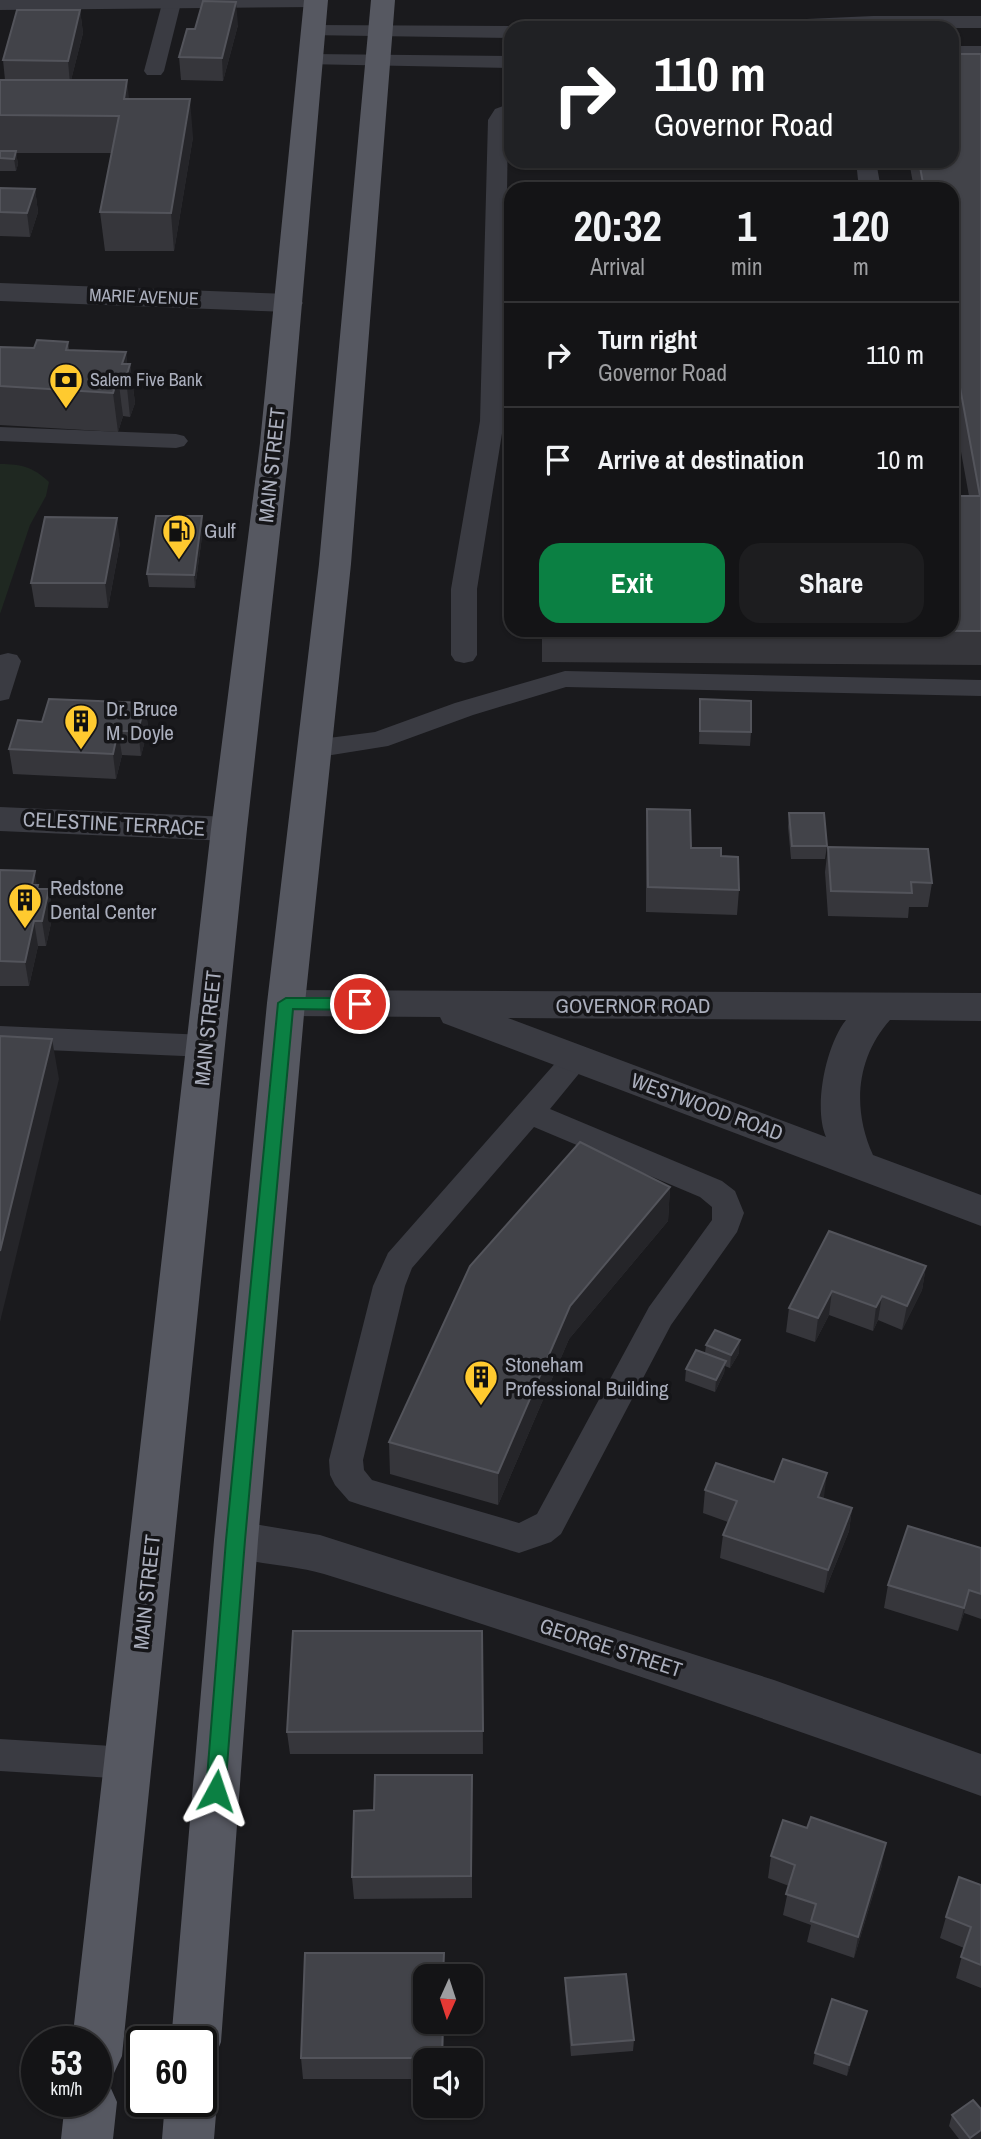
<!DOCTYPE html>
<html lang="en">
<head>
<meta charset="utf-8">
<style>
	:root { --surface:#141416; --page:#1d1d1f; --text:#f1f3f6; --muted:#9d9ea1; --line:#333335; --accent:#0b8043 }
	body { margin:0; font-family:"Archivo Narrow",sans-serif; background:var(--page); color:var(--text); height:100vh; display:flex; flex-direction:column; font-size:26px; white-space:nowrap }
	* { box-sizing:border-box; margin:0 }
	p { font-size:23px; color:var(--muted) }
	.icon { flex:none; width:38px; height:38px; fill:none; stroke:currentColor; stroke-width:2; stroke-linecap:round; stroke-linejoin:round }
	.map { position:relative; flex:1; overflow:hidden }
	.drawer { position:absolute; left:504px; top:182px; width:455px; height:455px; display:flex; flex-direction:column; background:var(--surface); border-radius:21px; box-shadow:0 2px 5px #0004,0 0 0 2px var(--line) }
	.drawer>* { flex:none }
	.top-card { position:absolute; left:504px; top:21px; width:455px; height:147px; border-radius:21px; box-shadow:0 2px 5px #0004,0 0 0 2px var(--line); background:#202124; color:#fff; overflow:hidden }
	.needle { width:46px; rotate:183deg }
	.buttons { position:absolute; left:413px; top:1964px; display:grid; gap:14px }
	.buttons a { display:grid; place-items:center; width:70px; height:70px; border-radius:14px; background:var(--surface); box-shadow:0 2px 5px #0004,0 0 0 2px var(--line); font-size:35px }
	.speed { position:absolute; left:21px; top:2026px; display:flex; gap:14px; font-size:35px; font-weight:700; text-align:center }
	.speed>* { display:grid; place-content:center; width:91px; height:91px; border-radius:50%; background:var(--surface); box-shadow:0 2px 5px #0004,0 0 0 2px var(--line); line-height:1 }
	.speed small { font-size:18px; font-weight:400 }
	.speed .limit { border:4px solid #111; border-radius:10px; background:#fff; color:#111 }
	.pin { position:absolute; display:grid; place-items:center; width:60px; height:60px; color:#fff; margin:-30px; border:4px solid #fff; border-radius:50%; box-shadow:0 2px 7px #0007 }
	.me { position:absolute; width:77px; margin:-38px; rotate:5deg; stroke-linejoin:round; filter:drop-shadow(0 0 5px #0008) }
	.turn { display:flex; align-items:center; gap:24px; height:147px; padding:0 35px; font-size:32px }
	.turn .icon { width:91px; height:91px; stroke-width:2.5 }
	.turn b { display:block; font-size:49px; line-height:60px }
	.eta { display:flex; justify-content:space-evenly; align-items:center; height:119px; text-align:center }
	.eta b { font-size:42px; font-weight:700; line-height:49px }
	.button { display:flex; gap:14px; margin-top:auto; padding:14px 35px }
	.button a { flex:1; height:80px; border-radius:21px; background:var(--accent); color:#fff; font-size:28px; font-weight:700; line-height:80px; text-align:center }
	.button a+a { background:var(--page); color:var(--text) }
	ul { padding:0; list-style:none }
	li { display:flex; align-items:center; gap:21px; height:105px; padding:0 35px; border-top:2px solid var(--line) }
	li div { flex:1 }
	li b { display:block; font-size:26px }
	li em { font-style:normal }
	.map>svg:first-child { display:block }
	.green { fill:#1f2821 }
	.lines { fill:none; stroke-linecap:round; stroke-linejoin:round }
	.service { fill:#3a3b42; fill-rule:evenodd }
	.minor { fill:#3a3b42; fill-rule:evenodd }
	.tertiary { fill:#3a3b42; fill-rule:evenodd }
	.primary { fill:#565861; fill-rule:evenodd }
	.wall { fill:#36363b }
	.shaded-wall { fill:#252529 }
	.building { fill:#424349; stroke:#53545b; stroke-width:2 }
	.route { fill:#0b8043; stroke:#07532c; stroke-width:2 }
	.labels { text-anchor:middle; stroke-width:7; stroke-linejoin:round; paint-order:stroke }
	.far-street-label { font-size:18px; fill:#abafbd; stroke:#151518 }
	.far-poi-label { font-size:18px; fill:#abafbd; stroke:#151518; text-anchor:start }
	.street-label { font-size:21px; fill:#abafbd; stroke:#151518 }
	.poi-label { font-size:21px; fill:#abafbd; stroke:#151518; text-anchor:start }
</style>
</head>
<body>
<div class="map">
<svg width="981" height="2139" viewBox="0 0 981 2139">
	<rect width="100%" height="100%" fill="#1a1a1d"/>
	<path class="green" d="M0 464C22 464 33 467 49 482L46 496 30 525 0 614Z"/>
	<g class="lines">
		<g class="service">
			<path d="M163 0H179L181 3 164 71 161 75H147L144 71Z"/>
			<path d="M873 16H981V28H732L742 22Z"/>
			<path d="M313 25 511 26 518 28H511V38L306 35 303 31 306 27Z"/>
			<rect x="952" y="46" width="29" height="12"/>
			<path d="M311 54 511 56V68L304 64 301 60 304 56Z"/>
			<path d="M511 103V117L508 120 504 421 477 589V655L473 661 464 663 455 661 451 655V589L480 421 488 120 495 109Z"/>
			<path d="M856 161H876L881 189H859Z"/>
			<path d="M0 427 176 434 184 436 188 441 184 446 176 448 0 441Z"/>
			<path d="M8 653 17 655 21 661 9 699 0 701V655Z"/>
			<path d="M565 671 981 680V696L566 687 473 715 388 746 313 758 304 755 300 749 304 743 313 740 375 732 455 703Z"/>
			<path d="M0 1026 206 1035 216 1038 221 1046 216 1054 206 1057 0 1048Z"/>
			<path d="M576 1048 586 1051 591 1059 550 1109 722 1181 735 1191 744 1213 737 1232 671 1325 561 1534 551 1542 519 1553 361 1505 349 1501 335 1485 330 1475 329 1460 373 1286 388 1253 566 1051ZM534 1127 700 1197 712 1207V1220L649 1307 537 1514 519 1523 372 1480 364 1470 363 1460 405 1286 412 1268Z"/>
			<path d="M0 1739 128 1747 141 1751 146 1763 141 1775 128 1779 0 1771Z"/>
		</g>
		<g class="minor">
			<path d="M0 0H328L325 5 316 7 0 10Z"/>
			<path d="M0 283 289 294 299 297 303 303 299 309 289 312 0 301Z"/>
			<path d="M0 807 229 817 242 821 247 829 242 837 229 841 0 831Z"/>
			<path d="M286 990 981 993V1021L890 1020C856 1058 852 1109 873 1155L981 1195V1226L443 1023 440 1017 286 1016 273 1013 267 1003 273 993ZM508 1018 846 1020C826 1045 813 1107 826 1137Z"/>
		</g>
		<path class="tertiary" d="M236 1521 320 1535 774 1680 981 1754V1796C764 1718 545 1642 324 1574 290 1564 254 1565 220 1553L214 1540 220 1527Z"/>
		<g class="primary">
			<path d="M304 0H328L290 443 247 829 122 2056 114 2073 99 2080 109 2084 117 2102 113 2139H61L65 2102H96V2042H72L211 829 260 443Z"/>
			<path d="M371 0H395L351 564 305 1003 258 1540 221 2042 214 2059 201 2064V2042H171L214 1540 267 1003 319 564Z"/>
			<path d="M201 2081 209 2084 217 2102 214 2139H162L165 2102H201Z"/>
		</g>
	</g>
	<g class="wall">
		<path d="M80 10 83 33 71 80 129 99 193 137 174 251H105L100 212 112 153H16L18 164 16 171H0V115L5 80 3 60Z"/>
		<path d="M238 25 223 81 181 80 179 57 195 29Z"/>
		<path d="M981 54V665L542 662V630H952L969 496 952 402V189H914L909 161H952Z"/>
		<path d="M0 188 35 189 38 212 30 237 0 236Z"/>
		<path d="M68 342 69 350 126 352 127 364H130L135 403 130 417 123 416 118 432 0 425V347L34 348Z"/>
		<path d="M203 529 195 588 149 587 147 574Z"/>
		<path d="M120 543 108 608 35 607 31 583Z"/>
		<path d="M700 699 751 732 750 746 699 744Z"/>
		<path d="M145 703 148 728 141 756 122 755 116 779 13 774 9 749 42 722Z"/>
		<path d="M647 809 691 848 721 856 739 890 737 915 646 912V833Z"/>
		<path d="M789 813 827 846 825 859H791L788 827Z"/>
		<path d="M828 847 932 883 928 907H909L908 918 828 916 825 872Z"/>
		<path d="M0 870 37 885 39 889H49L53 914 46 946H38L29 986H0Z"/>
		<path d="M670 1187 668 1221 569 1339 498 1505 390 1474 389 1442Z"/>
		<path d="M829 1231 926 1266 922 1290 902 1330 878 1320 873 1331 829 1315 815 1342 786 1332 789 1308Z"/>
		<path d="M706 1345 739 1353 730 1368 725 1366 724 1373 715 1392 685 1381 686 1369 705 1353Z"/>
		<path d="M705 1490 823 1498 852 1508 849 1531 824 1593 720 1558 723 1535 728 1522 703 1513Z"/>
		<path d="M981 1548V1619L964 1613 958 1631 884 1608 888 1585Z"/>
		<path d="M482 1631 483 1754H290L287 1732Z"/>
		<path d="M472 1775V1898L354 1899 352 1877 374 1810Z"/>
		<path d="M771 1856 882 1865 854 1958 807 1942 811 1925 783 1915 789 1886 768 1878Z"/>
		<path d="M981 1885V1988L956 1978 964 1948 940 1938 946 1917Z"/>
		<path d="M444 1953V1976H425V2021H444L443 2060H425V2079H303L301 2058Z"/>
		<path d="M565 1978 634 2040 633 2051 571 2056 565 1989Z"/>
		<path d="M864 2022 847 2076 813 2064 815 2053Z"/>
		<path d="M981 2109V2138L980 2139H959L949 2126 952 2115Z"/>
	</g>
	<g class="shaded-wall">
		<path d="M236 2 238 25 223 81 222 58Z"/>
		<path d="M80 10 83 33 70 84 68 61Z"/>
		<path d="M127 80 131 117 124 99Z"/>
		<path d="M190 99 193 137 174 251 171 213Z"/>
		<path d="M16 151 18 164 16 171 14 159Z"/>
		<path d="M35 189 38 212 30 237 27 213Z"/>
		<path d="M126 352 128 373 130 364 135 403 130 417 126 378 122 364Z"/>
		<path d="M118 377 123 416 118 432 113 393Z"/>
		<path d="M202 516 203 529 195 588 194 575Z"/>
		<path d="M117 518 120 543 108 608 105 583Z"/>
		<path d="M145 703 148 728 141 756 138 731Z"/>
		<path d="M118 731 122 755 116 779 113 754Z"/>
		<path d="M35 871 37 887 38 885 42 910 32 885Z"/>
		<path d="M49 889 53 914 46 946 42 921Z"/>
		<path d="M34 921 38 946 29 986 25 962Z"/>
		<path d="M52 1039 59 1079 0 1322V1251Z"/>
		<path d="M670 1187 668 1221 569 1339 498 1505V1473L570 1306Z"/>
		<path d="M926 1266 922 1290 902 1330 907 1306Z"/>
		<path d="M832 1291 829 1315 815 1342 818 1318Z"/>
		<path d="M882 1296 878 1320 873 1331 876 1307Z"/>
		<path d="M740 1340 739 1353 730 1368 731 1355Z"/>
		<path d="M726 1361 724 1373 715 1392 716 1380Z"/>
		<path d="M827 1473 824 1497 814 1520 818 1497Z"/>
		<path d="M852 1508 849 1531 824 1593 828 1570Z"/>
		<path d="M969 1590 964 1613 958 1631 964 1608Z"/>
		<path d="M886 1843 882 1865 854 1958 858 1937Z"/>
		<path d="M867 2011 864 2022 847 2076 849 2065Z"/>
		<path d="M981 2130V2138L980 2139H969Z"/>
	</g>
	<g class="building">
		<path d="M203 1 236 2 222 58 179 57 187 29H195Z"/>
		<path d="M17 10H80L68 61 3 60Z"/>
		<path d="M952 54H981V631L795 630H952V496H980L952 344V189H924L919 161H952Z"/>
		<path d="M0 80H127L124 99H190L171 213 100 212 119 116 0 115Z"/>
		<path d="M0 151H16L14 159 0 158Z"/>
		<path d="M0 188 35 189 27 213 0 212Z"/>
		<path d="M37 340 68 342 66 350 126 352 122 364H130L126 378 118 377 113 393 0 386V347L34 348Z"/>
		<path d="M156 516H202L194 575 147 574Z"/>
		<path d="M45 517 117 518 105 583H31Z"/>
		<path d="M49 699 145 703 138 731H118L113 754 9 749 18 720 42 722Z"/>
		<path d="M700 699 751 701V732L700 731Z"/>
		<path d="M647 809 690 810 691 848H721V856L738 857 739 890 648 887Z"/>
		<path d="M789 813H824L827 846H792Z"/>
		<path d="M828 847 928 849 932 883 911 882 912 893 831 891Z"/>
		<path d="M0 870 35 871 32 885H38L37 889H49L42 921H34L25 962 0 961Z"/>
		<path d="M0 1036 52 1039 0 1251Z"/>
		<path d="M580 1142 670 1187 570 1306 498 1473 389 1442 470 1266Z"/>
		<path d="M829 1231 926 1266 907 1306 882 1296 876 1307 832 1291 818 1318 789 1308Z"/>
		<path d="M715 1330 740 1340 731 1355 706 1345Z"/>
		<path d="M696 1350 726 1361 716 1380 686 1369Z"/>
		<path d="M783 1459 827 1473 818 1497 852 1508 828 1570 723 1535 737 1501 705 1490 716 1463 774 1482Z"/>
		<path d="M908 1526 981 1548V1594L969 1590 964 1608 888 1585Z"/>
		<path d="M293 1631H482L483 1731 287 1732Z"/>
		<path d="M375 1775H472L471 1876 352 1877 354 1811 374 1810Z"/>
		<path d="M811 1817 886 1843 858 1937 811 1921 816 1904 786 1894 795 1865 771 1856 783 1820 807 1828Z"/>
		<path d="M959 1877 981 1885V1965L961 1957 971 1927 946 1917Z"/>
		<path d="M305 1953H444L443 1976H425V2021H443L442 2058H301Z"/>
		<path d="M626 1974 634 2040 572 2045 565 1978Z"/>
		<path d="M832 1999 867 2011 849 2065 815 2053Z"/>
		<path d="M973 2100 981 2109V2130L970 2138 952 2115Z"/>
	</g>
	<path class="route" d="M286 998H360L367 1004 360 1010 293 1009 245 1540 225 1791 223 1797 216 1800 209 1797 206 1791 226 1540 278 1003Z"/>
	<defs>
		<g id="bank-pin" transform="scale(1.75)"><path d="M0 17L-7.5 6A9.5 9.5 0 1 1 7.5 6Z" fill="#ffca2f" stroke="#151518"/><path d="M-6-4H6V4H-6ZM0-2.3a2.3 2.3 0 1 0 0 4.6a2.3 2.3 0 1 0 0-4.6Z" fill="#111"/></g>
		<g id="fuel-pin" transform="scale(1.75)"><path d="M0 17L-7.5 6A9.5 9.5 0 1 1 7.5 6Z" fill="#ffca2f" stroke="#151518"/><path d="M-5.5-6h7V0h2V4h1.3V-2.5L3-4.5l.8-.8L6-3V5H2.5V1h-1V6h-7ZM-4.2-4.7v3.2H.2V-4.7Z" fill="#111"/></g>
		<g id="building-pin" transform="scale(1.75)"><path d="M0 17L-7.5 6A9.5 9.5 0 1 1 7.5 6Z" fill="#ffca2f" stroke="#151518"/><path d="M-4-6H4V6H1V3H-1V6H-4ZM-2.5-4.3h1.7v1.8h-1.7ZM.8-4.3h1.7v1.8H.8ZM-2.5-1h1.7V.8h-1.7ZM.8-1h1.7V.8H.8Z" fill="#111"/></g>
	</defs>
	<g fill-rule="evenodd">
		<use href="#bank-pin" x="66" y="380"/>
		<use href="#fuel-pin" x="179" y="531"/>
		<use href="#building-pin" x="81" y="721"/>
		<use href="#building-pin" x="25" y="900"/>
		<use href="#building-pin" x="481" y="1377"/>
	</g>
	<g class="labels">
		<g class="far-street-label">
			<text transform="translate(144 297) rotate(2)" y="6">MARIE AVENUE</text>
		</g>
		<g class="far-poi-label">
			<text x="90" y="386">Salem Five Bank</text>
		</g>
		<g class="street-label">
			<text transform="translate(272 465) rotate(-84)" y="7">MAIN STREET</text>
			<text transform="translate(114 824) rotate(3)" y="7">CELESTINE TERRACE</text>
			<text x="633" y="1013">GOVERNOR ROAD</text>
			<text transform="translate(208 1028) rotate(-84)" y="7">MAIN STREET</text>
			<text transform="translate(707 1107) rotate(20)" y="7">WESTWOOD ROAD</text>
			<text transform="translate(147 1592) rotate(-84)" y="7">MAIN STREET</text>
			<text transform="translate(611 1648) rotate(18)" y="7">GEORGE STREET</text>
		</g>
		<g class="poi-label">
			<text x="204" y="538">Gulf</text>
			<text x="106" y="716">Dr. Bruce<tspan x="106" dy="24">M. Doyle</tspan></text>
			<text x="50" y="895">Redstone<tspan x="50" dy="24">Dental Center</tspan></text>
			<text x="505" y="1372">Stoneham<tspan x="505" dy="24">Professional Building</tspan></text>
		</g>
	</g>
</svg>
<div class="buttons">
<a><svg class="needle" viewBox="-14 -14 28 28"><path d="M0-13l5 13h-10z" fill="#e53935"/><path d="M0 13l5-13h-10z" fill="#9d9ea1"/></svg></a>
<a><svg class="icon" aria-label="sound" viewBox="0 0 24 24"><path d="M4 9h4l5-4v14l-5-4H4zM17 9q2 3 0 6"/></svg></a>
</div>
<div class="speed"><div>53<small>km/h</small></div><div class="limit">60</div></div>
<div class="pin" style="left:360px;top:1004px;background:#d93025"><svg class="icon" aria-label="arrive" viewBox="0 0 24 24"><path d="M6 21V4h12l-3 4 3 4H6"/></svg></div>
<svg class="me" style="left:216px;top:1791px" viewBox="-20 -20 40 40"><path d="M0-17L14 15 0 8-14 15z" fill="#0b8043" stroke="#fff" stroke-width="4"/></svg>
<div class="top-card">
<div class="turn"><svg class="icon" aria-label="right" viewBox="0 0 24 24"><path d="M7 20v-9h11M14 6l5 5-5 5"/></svg><div><b>110 m</b>Governor Road</div></div>
</div>
<section class="drawer">
<div class="eta">
<div><b>20:32</b><p>Arrival</p></div>
<div><b>1</b><p>min</p></div>
<div><b>120</b><p>m</p></div>
</div>
<ul>
<li><svg class="icon" aria-label="right" viewBox="0 0 24 24"><path d="M7 20v-9h11M14 6l5 5-5 5"/></svg><div><b>Turn right</b><p>Governor Road</p></div><em>110 m</em></li>
<li><svg class="icon" aria-label="arrive" viewBox="0 0 24 24"><path d="M6 21V4h12l-3 4 3 4H6"/></svg><div><b>Arrive at destination</b></div><em>10 m</em></li>
</ul>
<div class="button"><a>Exit</a><a>Share</a></div>
</section>
</div>
</body>
</html>
